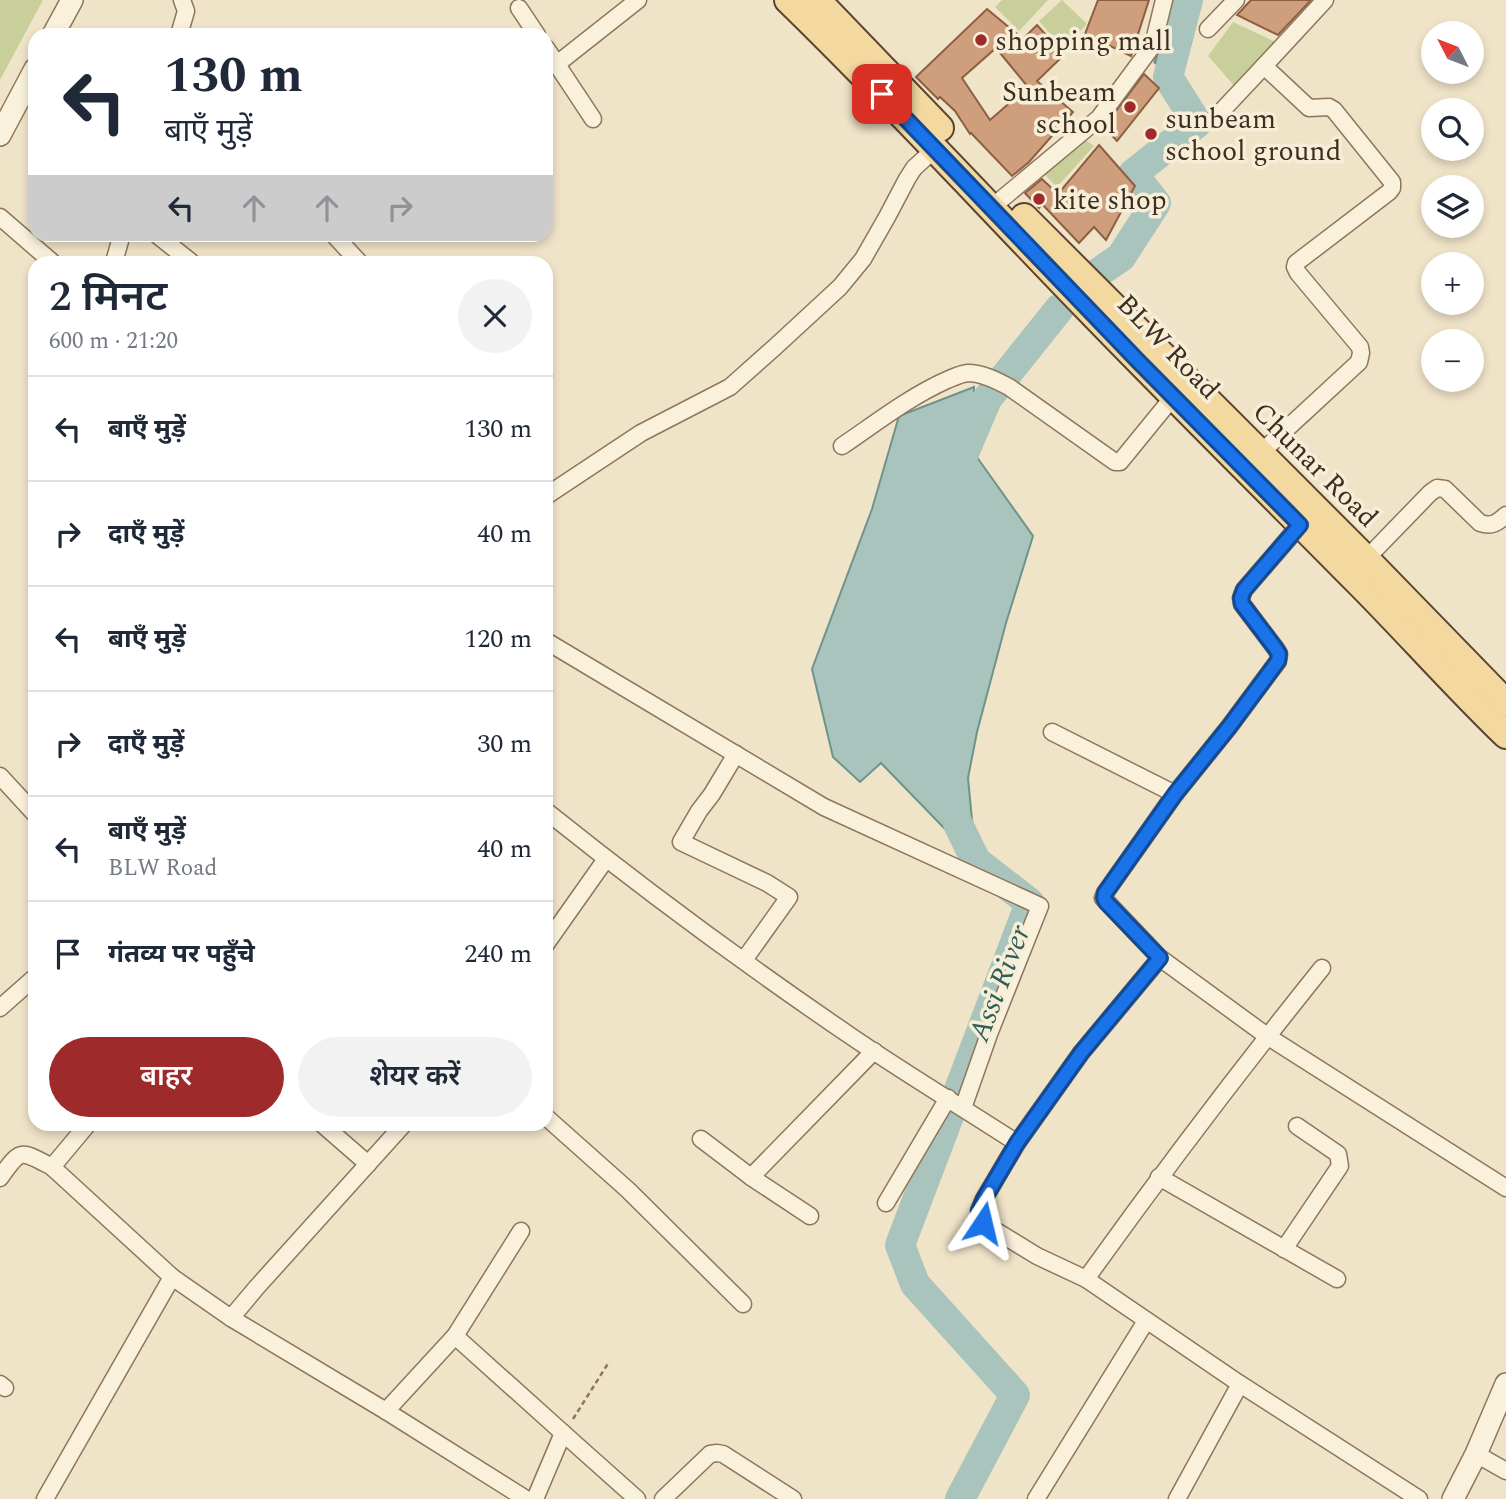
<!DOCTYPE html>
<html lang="hi">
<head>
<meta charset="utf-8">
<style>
	:root { --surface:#fff; --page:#f2f2f3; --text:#1f2937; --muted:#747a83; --line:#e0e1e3; --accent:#9e2a2b }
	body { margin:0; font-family:Spectral,"Noto Sans Devanagari",serif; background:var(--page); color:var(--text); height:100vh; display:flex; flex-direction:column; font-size:26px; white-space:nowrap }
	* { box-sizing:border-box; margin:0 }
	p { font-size:23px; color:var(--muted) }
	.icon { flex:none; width:38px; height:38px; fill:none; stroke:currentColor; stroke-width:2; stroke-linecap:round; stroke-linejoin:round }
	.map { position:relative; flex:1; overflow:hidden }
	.drawer { position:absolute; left:28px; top:256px; width:525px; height:875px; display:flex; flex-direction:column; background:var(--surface); border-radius:21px; box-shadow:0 4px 10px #0003 }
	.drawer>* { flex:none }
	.guide { position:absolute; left:28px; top:28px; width:525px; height:214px; border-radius:21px; box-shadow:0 4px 10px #0003; background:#fff; color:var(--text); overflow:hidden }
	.needle { width:46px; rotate:312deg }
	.tools { position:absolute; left:1421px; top:21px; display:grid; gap:14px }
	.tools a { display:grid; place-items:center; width:63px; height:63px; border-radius:50%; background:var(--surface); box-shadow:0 4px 10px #0003; font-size:35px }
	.pin { position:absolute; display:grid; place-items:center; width:60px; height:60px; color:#fff; margin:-30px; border-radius:14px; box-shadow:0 4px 10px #0006 }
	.me { position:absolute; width:77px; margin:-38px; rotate:10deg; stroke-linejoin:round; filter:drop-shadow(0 0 5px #0008) }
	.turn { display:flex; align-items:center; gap:24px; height:147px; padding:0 21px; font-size:32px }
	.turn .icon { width:91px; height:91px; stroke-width:2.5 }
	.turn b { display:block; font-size:49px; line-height:60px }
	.lanes { display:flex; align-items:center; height:66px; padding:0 21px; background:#0003; justify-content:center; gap:35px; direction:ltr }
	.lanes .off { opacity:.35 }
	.round { display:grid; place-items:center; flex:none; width:74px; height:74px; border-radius:37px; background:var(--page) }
	.headline { display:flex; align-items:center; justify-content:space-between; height:119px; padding:0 21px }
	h1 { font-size:42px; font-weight:600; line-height:52px }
	.action { display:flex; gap:14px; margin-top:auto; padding:14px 21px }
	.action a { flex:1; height:80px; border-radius:42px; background:var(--accent); color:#fff; font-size:28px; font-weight:600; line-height:80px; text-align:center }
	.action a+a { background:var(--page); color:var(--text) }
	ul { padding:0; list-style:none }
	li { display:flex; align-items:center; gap:21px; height:105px; padding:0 21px; border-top:2px solid var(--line) }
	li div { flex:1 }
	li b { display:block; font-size:26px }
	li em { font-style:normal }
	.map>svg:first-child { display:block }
	.green { fill:#c9cf9b }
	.water { fill:#a9c4bc; stroke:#6f938a; stroke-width:2 }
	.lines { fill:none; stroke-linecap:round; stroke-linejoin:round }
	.stream { stroke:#6f938a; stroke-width:5 }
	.river { stroke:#a9c4bc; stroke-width:30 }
	.building { fill:#cf9f7d; stroke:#8d5f41; stroke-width:2; fill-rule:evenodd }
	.minor-casing { stroke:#8d765c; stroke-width:19 }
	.tertiary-casing { stroke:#8d765c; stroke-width:24 }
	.primary-casing { stroke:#5b4430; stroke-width:30 }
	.path { stroke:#8d765c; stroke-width:2.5; stroke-dasharray:5 3.5; stroke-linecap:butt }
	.minor { stroke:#faf1dc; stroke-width:16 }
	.tertiary { stroke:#faf1dc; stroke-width:21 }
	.primary { stroke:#f3d9a0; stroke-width:26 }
	.route-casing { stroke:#114b97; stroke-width:18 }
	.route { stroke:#1a73e8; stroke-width:12 }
	.poi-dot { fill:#9e2a2b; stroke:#f7eed8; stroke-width:2.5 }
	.labels { text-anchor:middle; stroke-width:7; stroke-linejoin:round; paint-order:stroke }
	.poi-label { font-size:28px; fill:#3d2e20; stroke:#f7eed8; text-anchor:start }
	.street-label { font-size:28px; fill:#3d2e20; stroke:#f7eed8 }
	.water-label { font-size:30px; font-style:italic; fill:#2f5d5a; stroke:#f7eed8 }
</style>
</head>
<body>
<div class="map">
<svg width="1506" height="1499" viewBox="0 0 1506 1499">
	<rect width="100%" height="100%" fill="#f0e4c8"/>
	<g class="green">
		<path d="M0 0H43L0 80Z"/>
		<path d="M1002 0H1048L1019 31 995 7Z"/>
		<path d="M1062 0 1087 24 1063 49 1039 21Z"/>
		<path d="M1233 22 1280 44 1237 89 1208 56Z"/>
		<path d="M1083 138 1094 146 1057 187 1043 173Z"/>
	</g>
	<path class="water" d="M974 387V453L1033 536 1006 623 977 732 968 778 976 861 881 763 860 782 833 757 812 669 872 509 899 416Z"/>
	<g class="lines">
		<path class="stream" d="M1156 62 1176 0"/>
		<g class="river">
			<path d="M1095 275 1121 257 1156 203 1133 174 1197 123 1168 77 1188 0"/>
			<path d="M958 467 987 399 1059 309"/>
			<path d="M958 824 976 861 1030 903 900 1245 915 1284 1015 1395 960 1499"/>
		</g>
	</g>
	<g class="building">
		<path d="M1098 0H1149L1131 56 1085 34Z"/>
		<path d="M1251 0H1311L1278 35 1237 15Z"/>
		<path d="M987 9 1023 39 1037 25 1064 55 1037 81 1073 112 1029 162 1012 176 971 133 970 134 955 111 940 97 938 99 916 77ZM996 48 1028 87 990 120 962 78Z"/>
		<path d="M1144 74 1159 88 1117 141 1104 127Z"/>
		<path d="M1099 145 1135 186 1106 240 1094 227 1079 243 1042 204 1039 208 1025 193 1042 179 1058 194Z"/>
	</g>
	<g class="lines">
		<g class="minor-casing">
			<g id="minor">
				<path d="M519 8 537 35"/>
				<path d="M1208 29 1236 0"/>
				<path d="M179 35 186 11 182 0"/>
				<path d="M546 48 593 119"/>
				<path d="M557 64 638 0"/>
				<path d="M1216 117 1264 66"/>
				<path d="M991 208 1099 118 1153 45 1164 0"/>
				<path d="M0 217 52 262"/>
				<path d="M156 234 191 262"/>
				<path d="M333 234 359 262"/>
				<path d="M114 262 122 234"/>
				<path d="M842 446C876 423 909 397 947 380 954 377 960 374 968 373 982 373 996 380 1009 387L1115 462H1120L1173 397"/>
				<path d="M1254 459 1359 362 1361 353 1360 347 1298 273 1295 267 1296 263 1389 192 1392 188V182L1334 110 1329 107 1309 108 1264 66 1325 0"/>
				<path d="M546 496 641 433 730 387 775 347 840 287 863 259 887 217 907 179 914 168 936 148"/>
				<path d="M1300 525 1244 590 1241 598 1242 604 1276 649 1279 654 1278 661 1229 727 1175 794 1105 893 1103 898 1160 958 1267 1036 1506 1188"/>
				<path d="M1361 566 1366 559 1430 493 1437 488 1445 489 1480 523C1492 527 1497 523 1506 515"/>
				<path d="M546 641 824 807 1040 906 989 1034 963 1108"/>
				<path d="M1052 732 1175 794"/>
				<path d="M736 754 712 794 699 811 681 842 767 883 789 897 744 960"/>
				<path d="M0 776 35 814"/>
				<path d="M546 811C646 891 749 967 855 1039 908 1075 963 1108 1017 1143"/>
				<path d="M546 944 606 859"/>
				<path d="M1160 958 1081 1053 1017 1143 984 1199 979 1211 983 1223 1037 1256 1086 1279 1240 1384 1419 1499"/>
				<path d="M0 1008 35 977"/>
				<path d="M546 1117 628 1190 743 1304"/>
				<path d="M322 1124 368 1164"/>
				<path d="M701 1139 751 1177 874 1051"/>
				<path d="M52 1167 172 1277"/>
				<path d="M751 1177 810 1216"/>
				<path d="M1159 1177 1337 1279"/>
				<path d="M0 1178C21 1148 20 1150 52 1167L88 1124"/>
				<path d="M886 1203 948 1098"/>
				<path d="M1284 1249 1340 1166 1338 1154 1297 1126"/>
				<path d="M1086 1279C1162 1173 1240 1070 1322 968"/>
				<path d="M231 1318 257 1287 404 1124"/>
				<path d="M455 1336 563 1433"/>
				<path d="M0 1384 5 1388"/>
				<path d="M386 1411 455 1336 521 1231"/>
				<path d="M1476 1454 1506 1471"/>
				<path d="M45 1499 172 1277 231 1318 386 1411 526 1499"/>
				<path d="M535 1499 563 1433 637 1499"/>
				<path d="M663 1499 710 1454 717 1453 723 1454 793 1499"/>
				<path d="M1036 1499 1146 1321"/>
				<path d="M1177 1499 1240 1384"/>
			</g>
		</g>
		<g class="tertiary-casing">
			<g id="tertiary">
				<path d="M53 35 72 0"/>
				<path d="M0 135 35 69"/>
				<path d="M1453 1499 1476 1454 1506 1384"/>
			</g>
		</g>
		<g class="primary-casing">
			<g id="primary">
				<path d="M788 0C891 100 987 205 1087 308 1175 399 1266 489 1355 579 1406 630 1454 685 1506 735"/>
				<path d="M817 0 940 128"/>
				<path d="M1024 217 1366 559 1506 703"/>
			</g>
		</g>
		<path class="path" d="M573 1419 609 1362"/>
		<use href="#minor" class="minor"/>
		<use href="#tertiary" class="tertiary"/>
		<use href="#primary" class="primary"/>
	</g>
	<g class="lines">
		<g class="route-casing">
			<path id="route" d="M882 94 1138 361 1300 525 1244 590 1241 598 1242 604 1276 649 1279 654 1278 661 1229 727 1175 794 1105 893 1104 898 1106 902 1160 958 1081 1053 1017 1143 984 1199 979 1211 983 1223"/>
		</g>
		<use href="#route" class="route"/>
	</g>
	<g class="poi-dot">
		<circle cx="981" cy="40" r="7"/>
		<circle cx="1130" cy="107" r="7"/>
		<circle cx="1151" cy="134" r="7"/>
		<circle cx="1039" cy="199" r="7"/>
	</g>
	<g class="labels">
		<g class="poi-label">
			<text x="995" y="50">shopping mall</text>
			<text x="1116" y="101" text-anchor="end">Sunbeam<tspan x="1116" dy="32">school</tspan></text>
			<text x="1165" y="128">sunbeam<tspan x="1165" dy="32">school ground</tspan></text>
			<text x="1053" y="209">kite shop</text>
		</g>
		<g class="street-label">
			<text transform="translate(1169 346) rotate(46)" y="10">BLW Road</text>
			<text transform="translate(1316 464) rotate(45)" y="10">Chunar Road</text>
		</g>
		<g class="water-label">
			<text transform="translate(999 983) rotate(-69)" y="10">Assi River</text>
		</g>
	</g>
</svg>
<div class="tools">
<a><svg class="needle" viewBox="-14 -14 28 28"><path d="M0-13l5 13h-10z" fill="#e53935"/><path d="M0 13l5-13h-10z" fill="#747a83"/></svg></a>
<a><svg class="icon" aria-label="search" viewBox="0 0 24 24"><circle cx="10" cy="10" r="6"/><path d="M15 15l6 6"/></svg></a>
<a><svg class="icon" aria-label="layers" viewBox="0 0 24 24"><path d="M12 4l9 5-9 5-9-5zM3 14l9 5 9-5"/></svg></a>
<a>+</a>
<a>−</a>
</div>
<div class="pin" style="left:882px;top:94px;background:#d93025"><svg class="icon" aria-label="arrive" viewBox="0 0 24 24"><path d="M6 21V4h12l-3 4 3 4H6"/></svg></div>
<svg class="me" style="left:983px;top:1223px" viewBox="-20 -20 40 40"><path d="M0-17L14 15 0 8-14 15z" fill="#1a73e8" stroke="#fff" stroke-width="4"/></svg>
<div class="guide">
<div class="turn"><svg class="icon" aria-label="left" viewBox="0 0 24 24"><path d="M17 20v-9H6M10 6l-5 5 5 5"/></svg><div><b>130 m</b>बाएँ मुड़ें</div></div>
<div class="lanes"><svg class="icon" aria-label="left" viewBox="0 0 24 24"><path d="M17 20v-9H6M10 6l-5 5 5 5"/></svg><svg class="icon off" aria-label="ahead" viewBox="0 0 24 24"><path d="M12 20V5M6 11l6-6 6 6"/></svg><svg class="icon off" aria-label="ahead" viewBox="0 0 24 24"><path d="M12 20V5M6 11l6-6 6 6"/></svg><svg class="icon off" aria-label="right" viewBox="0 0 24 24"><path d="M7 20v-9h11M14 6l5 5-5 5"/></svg></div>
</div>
<section class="drawer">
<div class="headline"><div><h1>2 मिनट</h1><p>600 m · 21:20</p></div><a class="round"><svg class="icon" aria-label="close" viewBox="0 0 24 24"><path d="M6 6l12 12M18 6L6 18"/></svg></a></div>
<ul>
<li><svg class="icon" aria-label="left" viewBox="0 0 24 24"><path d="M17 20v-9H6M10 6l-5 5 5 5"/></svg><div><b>बाएँ मुड़ें</b></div><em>130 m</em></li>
<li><svg class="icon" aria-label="right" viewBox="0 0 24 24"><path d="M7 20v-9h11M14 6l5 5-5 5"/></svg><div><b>दाएँ मुड़ें</b></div><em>40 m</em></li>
<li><svg class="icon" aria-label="left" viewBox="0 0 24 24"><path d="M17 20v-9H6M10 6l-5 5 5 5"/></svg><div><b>बाएँ मुड़ें</b></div><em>120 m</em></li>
<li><svg class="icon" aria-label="right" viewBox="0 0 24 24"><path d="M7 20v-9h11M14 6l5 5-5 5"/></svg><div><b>दाएँ मुड़ें</b></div><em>30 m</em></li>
<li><svg class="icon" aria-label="left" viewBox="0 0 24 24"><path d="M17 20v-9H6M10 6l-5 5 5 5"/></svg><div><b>बाएँ मुड़ें</b><p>BLW Road</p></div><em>40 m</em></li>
<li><svg class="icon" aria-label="arrive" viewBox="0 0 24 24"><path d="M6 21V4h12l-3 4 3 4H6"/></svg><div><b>गंतव्य पर पहुँचे</b></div><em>240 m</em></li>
</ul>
<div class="action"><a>बाहर</a><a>शेयर करें</a></div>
</section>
</div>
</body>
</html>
